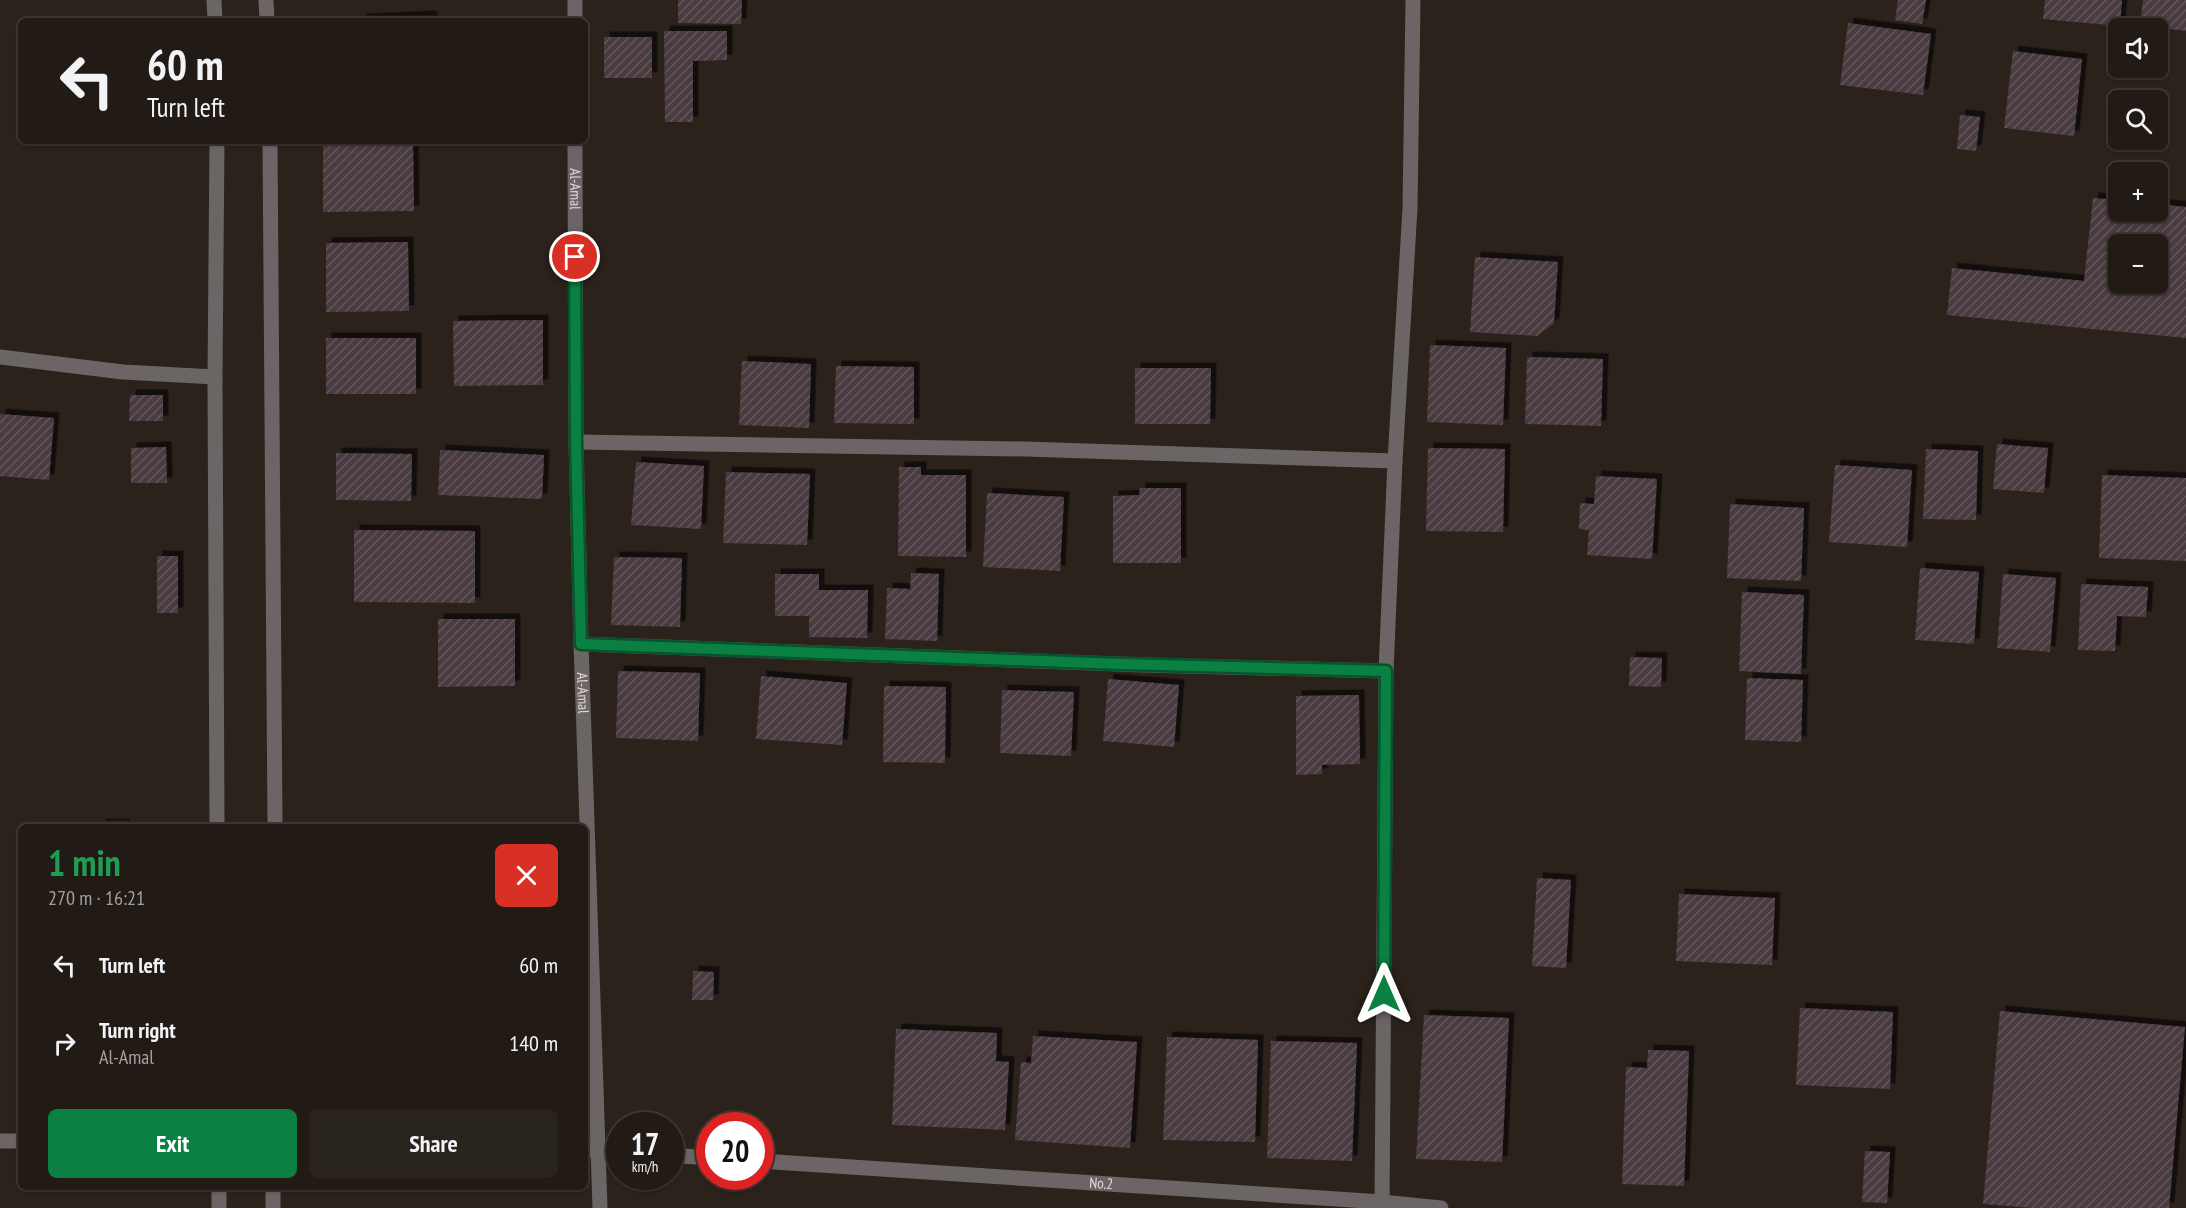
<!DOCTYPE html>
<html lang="en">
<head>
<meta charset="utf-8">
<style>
	:root { --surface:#211a15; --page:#29231e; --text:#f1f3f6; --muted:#a2a1a0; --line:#3e3834; --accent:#0b8043 }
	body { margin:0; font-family:"PT Sans Narrow",sans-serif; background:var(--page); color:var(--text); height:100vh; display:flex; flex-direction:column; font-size:22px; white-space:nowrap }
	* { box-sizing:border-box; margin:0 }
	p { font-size:20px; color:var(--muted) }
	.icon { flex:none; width:33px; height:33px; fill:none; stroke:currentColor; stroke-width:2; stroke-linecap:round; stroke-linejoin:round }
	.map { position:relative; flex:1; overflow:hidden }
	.details { position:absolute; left:18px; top:824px; width:570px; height:366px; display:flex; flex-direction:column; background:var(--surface); border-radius:9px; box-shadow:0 2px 4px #0004,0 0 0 2px var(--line) }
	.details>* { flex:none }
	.guide { position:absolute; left:18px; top:18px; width:570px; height:126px; border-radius:9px; box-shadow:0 2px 4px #0004,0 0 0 2px var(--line); background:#211a15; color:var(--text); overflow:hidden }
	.tools { position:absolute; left:2108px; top:18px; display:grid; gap:12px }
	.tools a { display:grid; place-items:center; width:60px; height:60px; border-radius:9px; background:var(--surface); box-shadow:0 2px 4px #0004,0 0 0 2px var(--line); font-size:30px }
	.speed { position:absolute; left:606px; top:1112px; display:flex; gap:12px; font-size:30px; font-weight:700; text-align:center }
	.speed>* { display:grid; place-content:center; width:78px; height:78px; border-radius:50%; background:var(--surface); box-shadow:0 2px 4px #0004,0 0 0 2px var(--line); line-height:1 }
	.speed small { font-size:15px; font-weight:400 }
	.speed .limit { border:9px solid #d22; background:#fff; color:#111 }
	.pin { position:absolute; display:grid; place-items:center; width:51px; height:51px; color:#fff; margin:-26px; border:3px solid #fff; border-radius:50%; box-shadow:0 2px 6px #0007 }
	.me { position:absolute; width:66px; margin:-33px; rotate:0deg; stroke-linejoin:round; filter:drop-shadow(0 0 4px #0008) }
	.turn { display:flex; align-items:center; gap:21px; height:126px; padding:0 30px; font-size:27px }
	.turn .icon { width:78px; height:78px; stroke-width:2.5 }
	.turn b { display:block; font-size:42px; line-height:51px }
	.round { display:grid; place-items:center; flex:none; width:63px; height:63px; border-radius:9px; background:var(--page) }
	.summary { display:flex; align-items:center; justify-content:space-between; height:102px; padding:0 30px }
	h1 { font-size:36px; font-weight:700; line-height:45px; color:#1e9e55 }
	.cta { display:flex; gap:12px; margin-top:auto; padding:12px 30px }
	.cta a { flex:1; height:69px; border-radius:9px; background:var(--accent); color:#fff; font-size:24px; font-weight:700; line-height:69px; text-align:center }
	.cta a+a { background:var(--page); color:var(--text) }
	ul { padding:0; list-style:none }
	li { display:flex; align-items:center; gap:18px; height:78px; padding:0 30px }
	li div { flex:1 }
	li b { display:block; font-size:22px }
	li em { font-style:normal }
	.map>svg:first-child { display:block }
	.building { fill:url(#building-hatch); fill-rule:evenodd; filter:url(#shadow) }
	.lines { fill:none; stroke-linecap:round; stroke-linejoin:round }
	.minor { stroke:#6c6565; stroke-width:15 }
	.route-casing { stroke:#07532c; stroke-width:15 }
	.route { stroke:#0b8043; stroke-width:10 }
	.labels { text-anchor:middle; stroke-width:4.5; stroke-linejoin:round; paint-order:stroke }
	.street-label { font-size:15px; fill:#e1dad6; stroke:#221913 }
</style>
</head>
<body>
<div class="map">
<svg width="2186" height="1208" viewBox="0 0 2186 1208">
	<defs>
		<pattern id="building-hatch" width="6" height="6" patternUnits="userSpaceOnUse" patternTransform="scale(1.5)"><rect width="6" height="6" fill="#483b40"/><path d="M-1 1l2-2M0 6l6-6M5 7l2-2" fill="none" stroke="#62575b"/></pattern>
		<filter id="shadow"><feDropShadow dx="5.5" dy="-5.5" stdDeviation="0" flood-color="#0009"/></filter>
	</defs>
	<rect width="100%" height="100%" fill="#2c221c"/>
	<g class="building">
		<path d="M678 0H742L741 24 678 23Z"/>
		<path d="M1898 0H1926L1922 24 1895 20Z"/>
		<path d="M2045 0H2122L2120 26 2043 19Z"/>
		<path d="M2143 0H2186V31L2140 25Z"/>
		<path d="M431 16 432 21H361V19Z"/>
		<path d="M1848 23 1931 34 1923 95 1840 85Z"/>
		<path d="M664 31H727V60L693 61V122H665Z"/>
		<rect x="604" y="37" width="48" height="41"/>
		<path d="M2013 51 2082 59 2074 136 2004 128Z"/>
		<path d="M1960 115 1980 117 1976 151 1957 149Z"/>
		<path d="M413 142 414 211 323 212V143Z"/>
		<path d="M2093 198 2118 200V212H2157V204L2186 207V338L1947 315 1952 268 2084 281ZM2118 244H2157V284H2118Z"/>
		<path d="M408 242 409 311 326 312V243Z"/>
		<path d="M1475 257 1558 262 1554 323 1537 336 1470 332Z"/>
		<path d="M543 320V385L454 386 453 321Z"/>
		<rect x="326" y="338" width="90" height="56"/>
		<path d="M1430 345 1506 348 1503 425 1427 422Z"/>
		<path d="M1527 357 1603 359 1601 426 1525 424Z"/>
		<path d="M742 361 811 364 809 428 739 425Z"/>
		<path d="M836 366 914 367V424L834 423Z"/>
		<path d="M1135 368H1211L1210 424H1135Z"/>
		<path d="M130 395H163V421H129Z"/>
		<path d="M0 414 54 418 49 480 0 476Z"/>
		<path d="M1997 444 2048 448 2044 493 1993 489Z"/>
		<path d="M166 447 167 483H131V448Z"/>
		<path d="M1428 448 1505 449 1503 532 1426 531Z"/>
		<path d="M1926 449 1978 451 1976 520 1923 519Z"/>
		<path d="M440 450 544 455 542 499 438 495Z"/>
		<path d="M336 453 412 454 411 501 336 500Z"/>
		<path d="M636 462 704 466 701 529 631 525Z"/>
		<path d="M1835 465 1912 470 1907 547 1829 542Z"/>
		<path d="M899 467H921V475H966V557L898 556Z"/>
		<path d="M726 472 810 474 807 545 723 543Z"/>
		<path d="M2102 475 2186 478V561L2099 558Z"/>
		<path d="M1596 476 1657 479 1652 559 1587 555 1589 530 1579 529 1580 503 1594 504Z"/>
		<path d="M1140 488H1181V563H1113V496L1139 495Z"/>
		<path d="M987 493 1064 497 1060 571 983 567Z"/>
		<path d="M1730 504 1804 508 1801 581 1727 578Z"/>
		<path d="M354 530 475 531V603L354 602Z"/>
		<rect x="157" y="556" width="21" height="57"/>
		<path d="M614 557 682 558 680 627 611 625Z"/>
		<path d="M1920 568 1979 572 1974 644 1915 640Z"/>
		<path d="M911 573 939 574 937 641 885 639 887 588 910 589Z"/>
		<path d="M775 574H819V590H868L867 638 809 637V616H775Z"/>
		<path d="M2003 574 2056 578 2050 652 1997 648Z"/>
		<path d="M2081 584 2148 587 2146 617 2117 616 2115 651 2078 650Z"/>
		<path d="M1742 592 1804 595 1801 674 1739 671Z"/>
		<path d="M438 619H515V686L438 687Z"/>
		<path d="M1630 657 1662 658 1661 687 1629 686Z"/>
		<path d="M618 671 700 673 698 741 616 738Z"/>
		<path d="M761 676 847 683 842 745 756 739Z"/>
		<path d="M1747 678 1803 680 1801 742 1745 740Z"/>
		<path d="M1108 679 1179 685 1174 747 1103 741Z"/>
		<path d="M884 686 946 687 945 763 883 762Z"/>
		<path d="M1002 690 1074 692 1071 756 1000 753Z"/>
		<path d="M1359 695 1360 764 1322 765V774L1296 775V696Z"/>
		<rect x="101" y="824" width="23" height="2"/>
		<path d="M1537 878 1571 880 1566 968 1532 966Z"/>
		<path d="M1679 894 1775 898 1772 965 1676 961Z"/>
		<path d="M693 971 714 972 713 1000H692Z"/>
		<path d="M1800 1008 1893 1012 1890 1089 1796 1085Z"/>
		<path d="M2000 1011 2185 1027 2169 1208H2033L1983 1204Z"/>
		<path d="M1424 1015 1509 1018 1502 1162 1416 1159Z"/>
		<path d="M896 1029 997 1033 996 1061 1009 1062 1005 1130 892 1125Z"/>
		<path d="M1033 1036 1137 1042 1130 1148 1015 1140 1021 1062 1031 1063Z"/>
		<path d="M1167 1037 1258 1040 1255 1142 1163 1140Z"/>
		<path d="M1271 1041 1357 1043 1352 1161 1267 1158Z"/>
		<path d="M1648 1050 1689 1051 1684 1186 1622 1184 1626 1067 1647 1068Z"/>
		<path d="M1865 1151 1890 1152 1887 1203 1862 1202Z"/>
	</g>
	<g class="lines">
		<g class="minor">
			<path d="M214 0 215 21"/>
			<path d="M266 0 267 21"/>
			<path d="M575 0V21"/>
			<path d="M217 141 215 377 217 826"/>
			<path d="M270 141 275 826"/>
			<path id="s1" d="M575 141 576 442 581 644 600 1208"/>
			<path d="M0 357 123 372 215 377"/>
			<path d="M576 442 1025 449 1395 461"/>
			<path d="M581 644 1145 665 1386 671"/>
			<path d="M0 1141H21"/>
			<path d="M585 1150 620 1152"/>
			<path d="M670 1155 710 1158"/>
			<path id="s2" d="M760 1161 1382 1202 1441 1208"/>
			<path d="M219 1186V1208"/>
			<path d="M273 1208V1186"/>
			<path d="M1382 1208 1386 671 1395 461 1410 208 1413 0"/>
		</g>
	</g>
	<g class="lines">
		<g class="route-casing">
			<path id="route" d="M575 257 576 442 581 644 1122 664 1386 671 1384 994"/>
		</g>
		<use href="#route" class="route"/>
	</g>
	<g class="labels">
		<g class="street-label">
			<text dy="5" stroke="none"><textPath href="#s1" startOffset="48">Al-Amal</textPath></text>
			<text dy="5" stroke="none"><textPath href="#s1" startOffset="552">Al-Amal</textPath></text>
			<text dy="5" stroke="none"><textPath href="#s2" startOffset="342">No.2</textPath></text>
		</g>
	</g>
</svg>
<div class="tools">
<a><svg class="icon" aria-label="sound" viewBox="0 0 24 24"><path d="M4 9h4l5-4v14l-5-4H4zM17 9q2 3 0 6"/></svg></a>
<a><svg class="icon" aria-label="search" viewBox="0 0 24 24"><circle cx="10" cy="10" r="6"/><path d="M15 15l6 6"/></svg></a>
<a>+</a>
<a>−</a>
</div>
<div class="speed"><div>17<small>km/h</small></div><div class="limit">20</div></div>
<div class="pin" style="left:575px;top:257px;background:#d93025"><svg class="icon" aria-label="arrive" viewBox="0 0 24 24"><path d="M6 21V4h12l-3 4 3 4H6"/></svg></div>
<svg class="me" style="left:1384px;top:994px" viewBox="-20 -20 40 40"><path d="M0-17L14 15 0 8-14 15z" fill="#0b8043" stroke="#fff" stroke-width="4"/></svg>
<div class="guide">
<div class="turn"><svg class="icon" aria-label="left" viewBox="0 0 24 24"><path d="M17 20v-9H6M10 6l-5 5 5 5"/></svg><div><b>60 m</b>Turn left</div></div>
</div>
<section class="details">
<div class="summary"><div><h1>1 min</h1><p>270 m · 16:21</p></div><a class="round" style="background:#d93025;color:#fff"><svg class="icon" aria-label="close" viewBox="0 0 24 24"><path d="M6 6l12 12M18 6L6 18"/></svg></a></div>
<ul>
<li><svg class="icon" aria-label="left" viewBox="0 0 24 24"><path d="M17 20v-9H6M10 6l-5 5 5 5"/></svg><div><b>Turn left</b></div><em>60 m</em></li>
<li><svg class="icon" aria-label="right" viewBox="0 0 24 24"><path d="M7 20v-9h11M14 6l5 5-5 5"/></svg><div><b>Turn right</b><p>Al-Amal</p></div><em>140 m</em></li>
</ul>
<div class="cta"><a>Exit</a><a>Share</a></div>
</section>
</div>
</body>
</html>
